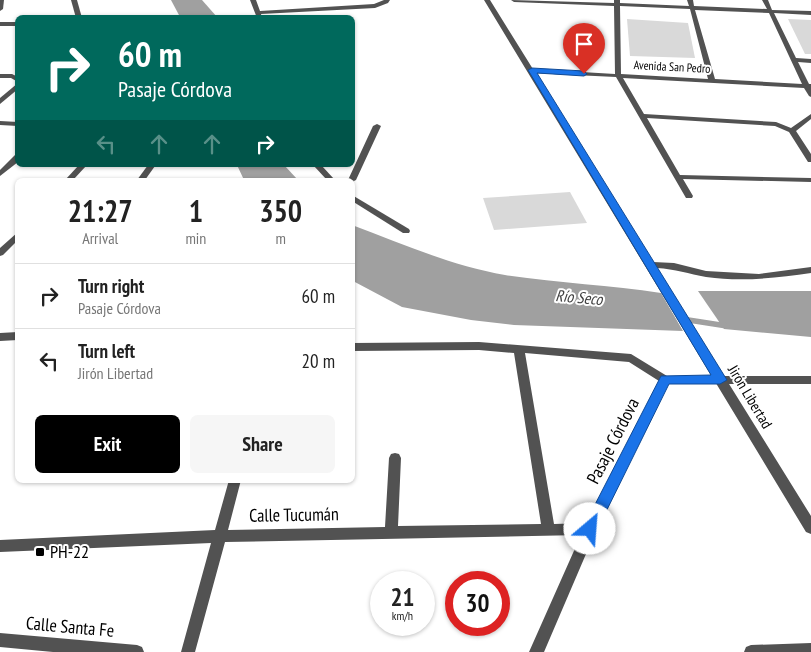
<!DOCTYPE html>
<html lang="en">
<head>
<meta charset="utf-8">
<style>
	:root { --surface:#fff; --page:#f6f6f6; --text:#222; --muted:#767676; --line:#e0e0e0; --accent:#000 }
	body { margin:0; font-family:"PT Sans Narrow",sans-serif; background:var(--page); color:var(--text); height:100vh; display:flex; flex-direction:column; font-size:19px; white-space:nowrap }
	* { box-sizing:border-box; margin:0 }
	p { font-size:16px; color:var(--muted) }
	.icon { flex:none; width:28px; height:28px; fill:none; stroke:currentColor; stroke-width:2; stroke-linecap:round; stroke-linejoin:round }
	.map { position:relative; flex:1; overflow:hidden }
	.panel { position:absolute; left:15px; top:178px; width:340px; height:305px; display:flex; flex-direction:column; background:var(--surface); border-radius:8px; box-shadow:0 1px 4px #0004 }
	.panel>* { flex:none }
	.banner { position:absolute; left:15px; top:15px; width:340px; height:152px; border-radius:8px; box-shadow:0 1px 4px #0004; background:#00695c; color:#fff; overflow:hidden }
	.speed { position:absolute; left:370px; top:571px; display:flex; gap:10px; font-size:25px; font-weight:700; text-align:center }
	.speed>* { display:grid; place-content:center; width:65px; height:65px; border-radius:50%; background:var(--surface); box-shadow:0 1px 4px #0004; line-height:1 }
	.speed small { font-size:12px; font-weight:400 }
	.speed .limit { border:8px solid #d22; background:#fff; color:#111 }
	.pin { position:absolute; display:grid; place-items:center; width:42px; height:42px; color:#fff; margin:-51px -21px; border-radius:50% 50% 50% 0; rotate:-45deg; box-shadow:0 0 5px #0007 }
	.pin .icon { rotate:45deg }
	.me { position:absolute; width:55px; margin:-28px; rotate:27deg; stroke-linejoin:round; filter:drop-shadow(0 0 4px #0008) }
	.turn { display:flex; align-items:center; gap:18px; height:105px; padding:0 20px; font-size:22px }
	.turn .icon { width:65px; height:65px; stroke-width:2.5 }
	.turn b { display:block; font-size:35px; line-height:42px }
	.lanes { display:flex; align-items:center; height:48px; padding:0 20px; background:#0003; justify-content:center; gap:25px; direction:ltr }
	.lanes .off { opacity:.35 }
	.eta { display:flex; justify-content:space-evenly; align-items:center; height:85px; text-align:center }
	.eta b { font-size:30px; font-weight:700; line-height:35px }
	.button { display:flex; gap:10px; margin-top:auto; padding:10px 20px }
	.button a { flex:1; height:58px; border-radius:8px; background:var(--accent); color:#fff; font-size:20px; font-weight:700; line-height:58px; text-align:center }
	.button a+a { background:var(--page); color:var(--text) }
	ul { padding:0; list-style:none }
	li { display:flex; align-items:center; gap:15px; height:65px; padding:0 20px; border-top:1px solid var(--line) }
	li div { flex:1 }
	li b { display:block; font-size:19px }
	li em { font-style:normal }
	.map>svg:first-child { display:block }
	.green { fill:#d9d9d9 }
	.water { fill:#a0a0a0 }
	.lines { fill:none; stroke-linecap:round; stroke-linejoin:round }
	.stream { stroke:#a0a0a0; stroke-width:5.5 }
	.minor { fill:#525252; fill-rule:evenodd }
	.tertiary { fill:#525252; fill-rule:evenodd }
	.route { fill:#1a73e8; stroke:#114b97 }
	.poi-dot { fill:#000; stroke:#fff; stroke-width:2 }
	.labels { text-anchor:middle; stroke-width:4; stroke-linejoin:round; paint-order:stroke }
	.far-street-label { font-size:12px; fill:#000; stroke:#fff }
	.street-label { font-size:15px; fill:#000; stroke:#fff }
	.water-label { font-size:16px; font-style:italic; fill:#414141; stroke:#fff }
	.near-street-label { font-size:18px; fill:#000; stroke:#fff }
	.near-poi-label { font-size:18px; fill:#000; stroke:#fff; text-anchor:start }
</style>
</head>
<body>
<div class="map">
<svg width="811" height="652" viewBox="0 0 811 652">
	<rect width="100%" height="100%" fill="#fff"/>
	<g class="green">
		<path d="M627 19 688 23 695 58 630 56Z"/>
		<path d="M788 19 811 20V54H805Z"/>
		<path d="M570 192 587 223 494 230 483 198Z"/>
	</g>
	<g class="water">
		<path d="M171 0H202L217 17H180Z"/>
		<path d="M237 165H284L298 180H244Z"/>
		<path d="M352 225C402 244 453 266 505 275 557 283 610 285 661 293L683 331 514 325 471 320 402 307 353 281Z"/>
		<path d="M698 291H811V337L724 329Z"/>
	</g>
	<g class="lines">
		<path class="stream" d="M682 319 727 326"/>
		<g class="minor">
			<path d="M0 0H4L3 9 0 11Z"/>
			<path d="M71 0H77L82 18H76Z"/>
			<path d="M250 0H256L260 11 374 4 384 0H390L388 3 375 8 261 14 262 18H257Z"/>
			<path d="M511 0 614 3V0H620V3L689 6 687 0H693L694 6 767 9 762 0H768L772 10 811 11V15L774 13 796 58 811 59V63L798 62 809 84H811V97L809 96 804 88 623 78 644 114 776 122 791 128 811 114V119L796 131 811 154V162H808L789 132 775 126 647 118 680 175 811 178V182L683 179 693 196 692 198H686L616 77 532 73 529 71 532 69 615 74 614 6 514 2ZM620 6 690 9 708 79 621 74ZM695 10 769 13 802 84 715 79Z"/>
			<rect x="0" y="22" width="18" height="4"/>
			<path d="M0 74H12L18 77V82L11 78H0Z"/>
			<path d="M18 83V89L0 104V98Z"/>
			<path d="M0 121 18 122V126L0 125Z"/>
			<path d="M377 124 381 126 356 180 352 182V180H348L373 126Z"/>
			<path d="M15 155H18V162L0 176V170Z"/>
			<path d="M79 165H87L73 180H65Z"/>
			<path d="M148 165 155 166 145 180H137Z"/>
			<path d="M313 165H321L335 180H327Z"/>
			<path d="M352 195 409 229 410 231 409 233H403L352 201Z"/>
			<path d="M18 232V240L3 255 0 256V248Z"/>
			<path d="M18 332V340L0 341V333Z"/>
			<path d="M479 342 631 354 667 376H811V384H668L595 533 544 652H529L581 535 225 542 195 652H181L211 543 0 552V540L215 530 229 480H241L228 530 385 527 389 458 391 454 395 453 399 454 401 458 398 526 541 524 514 353 479 350 352 351V343ZM525 353 629 362 659 381 586 523 554 524Z"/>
		</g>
		<g class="tertiary">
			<path d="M484 0H490L653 262 674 263 706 271 759 274 811 267V273C776 278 742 282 706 277 689 274 675 269 657 268L811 516V534L806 532Z"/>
			<path d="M0 633 137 645 142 647 144 652H53L0 647Z"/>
			<path d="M811 643V652H744L746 647 751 645Z"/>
		</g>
	</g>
	<path class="route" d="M532 68 584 71 587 74 584 76 537 73 727 380 720 384H669L595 534 590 536 585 534 582 529 585 524 661 376 711 375 528 70Z"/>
	<rect class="poi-dot" x="35" y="547" width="10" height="10" rx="2.5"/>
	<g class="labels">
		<g class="far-street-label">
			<text transform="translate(672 67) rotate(3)" y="4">Avenida San Pedro</text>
		</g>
		<g class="street-label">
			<text transform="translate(750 397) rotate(59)" y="5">Jirón Libertad</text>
		</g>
		<g class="water-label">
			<text transform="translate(579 297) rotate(5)" y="6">Río Seco</text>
		</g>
		<g class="near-street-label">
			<text transform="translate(613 441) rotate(-63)" y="6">Pasaje Córdova</text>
			<text transform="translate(294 515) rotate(-1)" y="6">Calle Tucumán</text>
			<text transform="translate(70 627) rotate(5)" y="6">Calle Santa Fe</text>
		</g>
		<g class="near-poi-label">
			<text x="50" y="558">PH-22</text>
		</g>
	</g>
</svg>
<div class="speed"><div>21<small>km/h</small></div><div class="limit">30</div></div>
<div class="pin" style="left:584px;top:74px;background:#d93025"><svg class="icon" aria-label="arrive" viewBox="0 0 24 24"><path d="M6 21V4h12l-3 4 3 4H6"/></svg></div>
<svg class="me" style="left:590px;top:529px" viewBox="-20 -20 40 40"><circle r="19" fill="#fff"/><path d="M0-13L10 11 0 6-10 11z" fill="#1a73e8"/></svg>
<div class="banner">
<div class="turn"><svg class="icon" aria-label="right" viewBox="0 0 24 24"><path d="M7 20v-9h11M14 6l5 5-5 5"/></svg><div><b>60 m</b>Pasaje Córdova</div></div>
<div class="lanes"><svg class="icon off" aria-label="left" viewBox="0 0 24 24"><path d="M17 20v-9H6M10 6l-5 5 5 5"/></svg><svg class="icon off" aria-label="ahead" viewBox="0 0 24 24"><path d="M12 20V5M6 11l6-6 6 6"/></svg><svg class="icon off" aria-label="ahead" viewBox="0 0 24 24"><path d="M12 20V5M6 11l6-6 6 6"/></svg><svg class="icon" aria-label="right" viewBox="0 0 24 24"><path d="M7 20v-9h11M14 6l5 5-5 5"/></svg></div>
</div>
<section class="panel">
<div class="eta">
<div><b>21:27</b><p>Arrival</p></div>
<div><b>1</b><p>min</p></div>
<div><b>350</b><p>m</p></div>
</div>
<ul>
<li><svg class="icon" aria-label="right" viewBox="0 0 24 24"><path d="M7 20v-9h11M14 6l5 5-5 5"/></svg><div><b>Turn right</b><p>Pasaje Córdova</p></div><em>60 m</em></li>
<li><svg class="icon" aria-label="left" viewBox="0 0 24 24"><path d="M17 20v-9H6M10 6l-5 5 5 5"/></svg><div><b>Turn left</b><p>Jirón Libertad</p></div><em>20 m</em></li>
</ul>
<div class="button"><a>Exit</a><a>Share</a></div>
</section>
</div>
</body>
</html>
